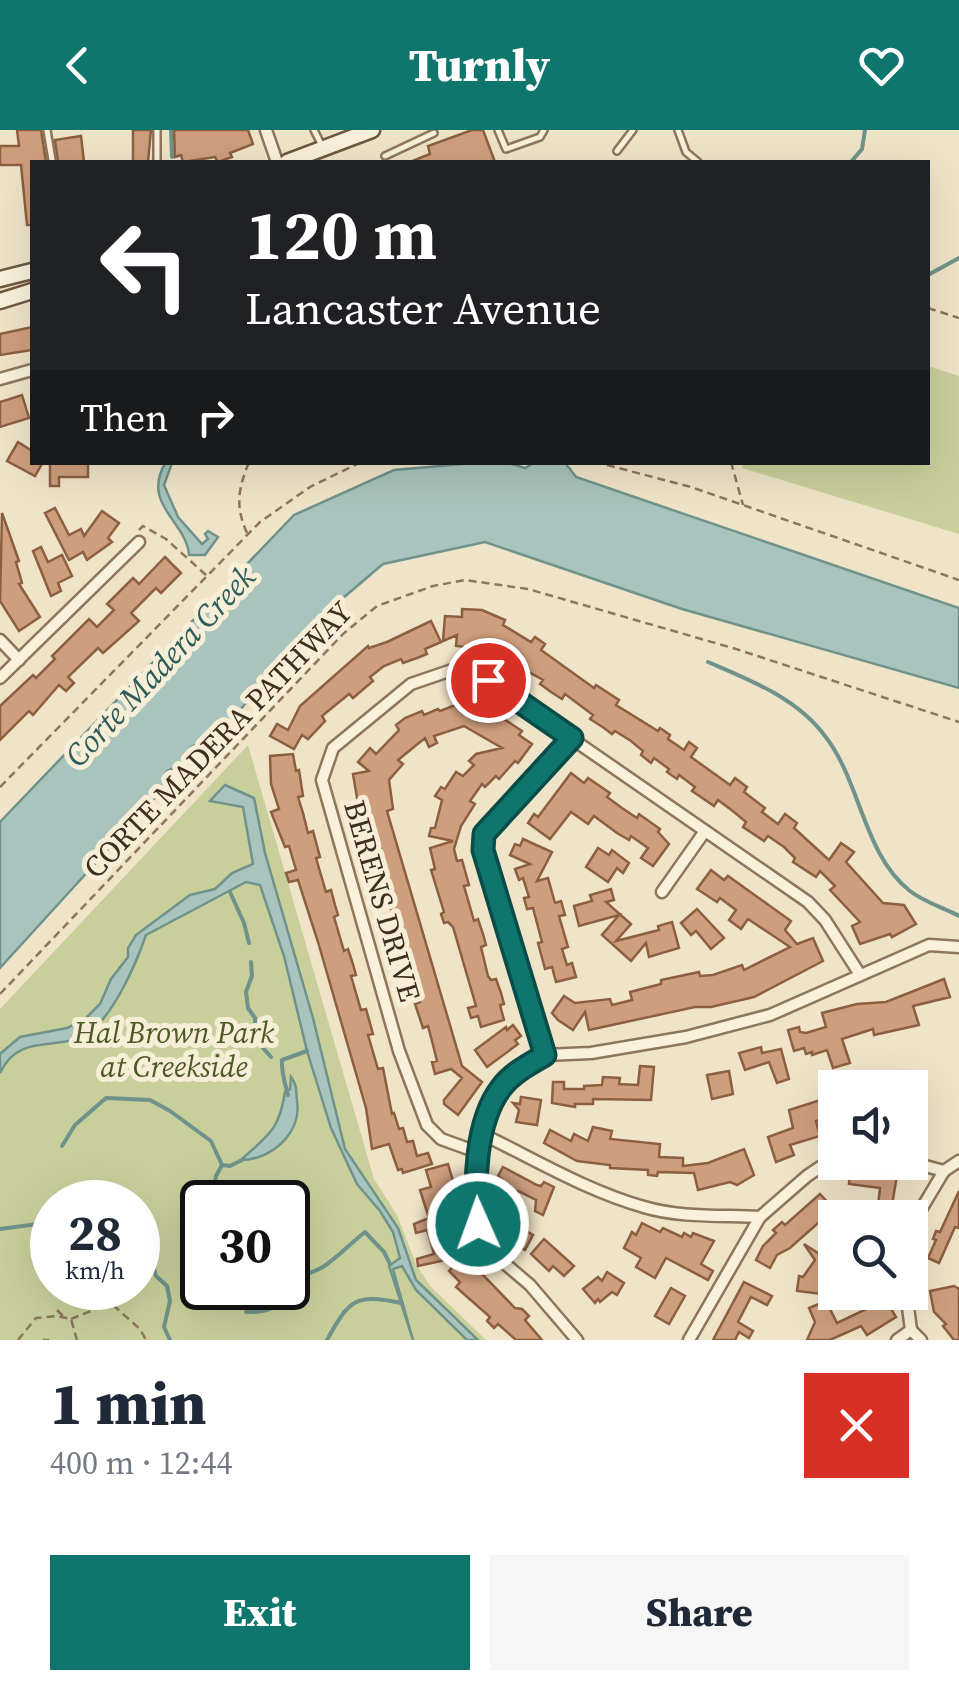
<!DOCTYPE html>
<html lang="en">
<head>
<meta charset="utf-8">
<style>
	:root { --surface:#fff; --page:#f6f6f7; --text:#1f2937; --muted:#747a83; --accent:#0f766e }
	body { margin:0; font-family:"Source Serif 4",serif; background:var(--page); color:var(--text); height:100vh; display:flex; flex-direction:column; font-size:38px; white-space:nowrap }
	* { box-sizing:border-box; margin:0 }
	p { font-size:32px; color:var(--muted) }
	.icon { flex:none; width:55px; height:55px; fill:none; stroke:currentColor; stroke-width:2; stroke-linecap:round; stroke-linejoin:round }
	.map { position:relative; height:1210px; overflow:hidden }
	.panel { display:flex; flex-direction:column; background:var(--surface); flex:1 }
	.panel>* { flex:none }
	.guide { position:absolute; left:30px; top:30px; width:900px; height:305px; border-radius:0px; box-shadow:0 10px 40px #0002; background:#202124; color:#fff; overflow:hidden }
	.buttons { position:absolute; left:818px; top:940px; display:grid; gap:20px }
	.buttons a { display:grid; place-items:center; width:110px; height:110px; border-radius:0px; background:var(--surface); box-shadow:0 10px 40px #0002; font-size:50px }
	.speed { position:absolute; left:30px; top:1050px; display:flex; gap:20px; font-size:50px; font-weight:700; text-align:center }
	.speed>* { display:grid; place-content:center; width:130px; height:130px; border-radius:50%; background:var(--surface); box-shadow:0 10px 40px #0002; line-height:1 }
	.speed small { font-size:25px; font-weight:400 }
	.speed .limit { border:5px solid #111; border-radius:15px; background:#fff; color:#111 }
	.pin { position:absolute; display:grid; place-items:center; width:85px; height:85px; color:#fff; margin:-42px; border:5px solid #fff; border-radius:50%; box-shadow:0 2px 10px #0007 }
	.me { position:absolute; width:110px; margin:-55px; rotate:358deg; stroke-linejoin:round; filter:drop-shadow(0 0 8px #0008) }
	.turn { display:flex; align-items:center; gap:35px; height:210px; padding:0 50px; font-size:45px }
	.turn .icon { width:130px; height:130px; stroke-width:2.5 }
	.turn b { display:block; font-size:70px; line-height:85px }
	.then { display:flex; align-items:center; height:95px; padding:0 50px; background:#0003; gap:20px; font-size:38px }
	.round { display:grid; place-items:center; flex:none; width:105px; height:105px; border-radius:0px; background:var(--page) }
	.headline { display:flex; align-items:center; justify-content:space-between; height:170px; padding:0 50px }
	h1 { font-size:60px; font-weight:800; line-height:75px }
	.cta { display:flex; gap:20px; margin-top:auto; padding:20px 50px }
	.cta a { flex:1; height:115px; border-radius:0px; background:var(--accent); color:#fff; font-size:40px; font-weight:800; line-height:115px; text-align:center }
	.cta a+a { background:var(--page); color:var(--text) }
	header { display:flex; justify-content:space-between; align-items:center; height:130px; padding:0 50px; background:var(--accent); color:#fff; font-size:45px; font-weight:800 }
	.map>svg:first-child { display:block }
	.green { fill:#c9cf9b; fill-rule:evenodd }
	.water { fill:#a9c4bc; stroke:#6f938a; stroke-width:2.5 }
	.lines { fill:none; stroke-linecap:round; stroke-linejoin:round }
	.stream { stroke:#6f938a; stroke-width:4 }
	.building { fill:#cf9f7d; stroke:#8d5f41; stroke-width:2.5 }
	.lane-casing { stroke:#8d765c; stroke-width:10 }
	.street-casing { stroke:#8d765c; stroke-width:15 }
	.secondary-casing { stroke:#6f573f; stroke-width:19 }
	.path { stroke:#8d765c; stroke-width:2.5; stroke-dasharray:8 5; stroke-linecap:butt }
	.lane { stroke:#faf1dc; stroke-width:5 }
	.street { stroke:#faf1dc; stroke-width:10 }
	.secondary { stroke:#faf1dc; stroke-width:14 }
	.route-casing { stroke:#0a4d48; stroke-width:25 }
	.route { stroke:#0f766e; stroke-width:18 }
	.labels { text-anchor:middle; stroke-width:10; stroke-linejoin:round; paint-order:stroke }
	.street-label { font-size:30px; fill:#3d2e20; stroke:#f7eed8 }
	.park-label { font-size:30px; font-style:italic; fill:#4d5a26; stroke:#f7eed8 }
	.water-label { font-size:32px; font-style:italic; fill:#2f5d5a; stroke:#f7eed8 }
</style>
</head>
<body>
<header><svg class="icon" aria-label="back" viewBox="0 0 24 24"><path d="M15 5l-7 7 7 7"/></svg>Turnly<svg class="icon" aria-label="heart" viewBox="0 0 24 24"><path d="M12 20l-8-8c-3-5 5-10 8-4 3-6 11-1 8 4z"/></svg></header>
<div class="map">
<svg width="959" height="1210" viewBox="0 0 959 1210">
	<rect width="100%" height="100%" fill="#f0e4c8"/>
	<g class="green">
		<path d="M928 236 959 246V404L742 338 743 332H928Z"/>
		<path d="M248 615 374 1049 397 1085 416 1134 430 1156 486 1210H0V879ZM52 1072H138V1158H52ZM202 1072H288V1158H202Z"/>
	</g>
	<g class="water">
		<path d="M166 332 172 333 164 355 178 387 202 414 208 409 205 404 208 401 218 407 205 425H189C187 392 140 374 166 332Z"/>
		<path d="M485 332 508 333 525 338 534 333H569L567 335 576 347 959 478V558L682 479 485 412 383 434 309 497 226 597 216 606 191 617 199 632 186 646 176 637 167 641 169 652 164 658 0 838V692L294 385 394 340Z"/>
		<path d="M225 655 254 668 265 723 313 888 345 1019 398 1098 416 1150 478 1210H467L416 1160 402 1136 393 1139 413 1210 389 1136 400 1128 393 1102 380 1081 357 1054 331 998 307 921 284 826 260 755 246 752 146 805C136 834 113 887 87 904 57 922 19 902 0 943V924L20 907 67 898 86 888 100 874 111 849 128 827V818L136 805 190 765 215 759 232 743 253 734 243 677 210 671Z"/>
		<path d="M291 947C297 955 296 960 297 971 302 1002 272 1030 241 1030 268 1005 279 1001 285 962L290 959Z"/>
	</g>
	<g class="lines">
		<g class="stream">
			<path d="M171 0 172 27"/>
			<path d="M851 32 862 19 865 0"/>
			<path d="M928 145 959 128"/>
			<path d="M708 532C750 550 797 568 825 606 861 652 863 724 910 761 924 772 944 778 959 786"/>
			<path d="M230 762 244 793 249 813"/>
			<path d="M251 832 252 846 246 862 248 878 255 888V895L260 899 263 918 271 927"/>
			<path d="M288 965C285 954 281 941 282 930L307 921"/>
			<path d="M62 1016 75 995 106 968 150 970 170 981 211 1011 222 1035 230 1036 244 1029"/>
			<path d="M211 1072 216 1046 222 1035"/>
			<path d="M0 1099 38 1094 52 1088"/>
			<path d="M138 1117 151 1128 156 1146 167 1156 170 1171 164 1197 170 1210"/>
			<path d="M246 1182C288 1183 278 1162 302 1147 308 1143 316 1141 323 1137 338 1127 351 1113 365 1102L384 1122 390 1134"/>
			<path d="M327 1210C350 1168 356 1164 401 1173"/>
		</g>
	</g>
	<g class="building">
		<path d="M17 0H41L46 32H32V95H27L21 35H0V16H19Z"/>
		<path d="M133 0H151L148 32H133Z"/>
		<path d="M174 0H248L253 14 230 23 232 27 218 32 215 27 183 32 181 25 175 27Z"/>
		<path d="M472 0H483L495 32H410L430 24 428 16Z"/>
		<path d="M81 6 84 32H58L55 10Z"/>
		<path d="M32 197V220L0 225V204Z"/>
		<path d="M22 265 29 288 0 297V272Z"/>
		<path d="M18 312 32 321V332H43L35 346 7 331Z"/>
		<path d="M50 332H88V347H59V356H50Z"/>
		<path d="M55 378 69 405 81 399 84 406 102 381 119 393 108 408 112 412 87 430 83 422 69 430 45 383Z"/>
		<path d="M2 383 19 431 16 432 22 453 19 454 40 487 19 501 0 471Z"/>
		<path d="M41 417 48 432 62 425 72 446 58 453 61 461 51 466 33 421Z"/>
		<path d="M165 427 181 443 161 463 156 458 131 483 139 491 103 523 98 518 68 547 74 553 66 561 59 555 33 585 29 581 0 610V576L33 545 36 548 55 529 52 526 89 489 97 497 114 480 107 474 133 448 139 454Z"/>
		<path d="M462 479 482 480 505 490 503 495 531 512 535 507 545 514 541 520 594 558 596 555 619 570 616 575 658 601 660 598 670 605 668 609 684 620 689 612 697 618 691 627 730 655 735 648 747 657 744 662 765 678 762 682 778 694 785 684 797 693 794 698 829 730 841 713 854 722 846 732 883 773 904 775 916 794 892 807 890 804 860 814 852 796 860 792 830 760 835 756 820 741 816 747 793 732 795 728 784 717 768 706 764 711 743 697 746 692 734 682 718 670 714 676 692 661 695 657 679 645 677 649 667 642 669 639 654 628 651 633 641 625 643 621 631 611 615 601 612 604 604 598 590 589 593 585 565 564 562 569 551 562 540 554 543 550 516 535 518 532 500 519 488 514 486 519 456 516 457 505 443 511 445 486 462 487Z"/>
		<path d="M431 491 441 512 425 519 427 524 417 528 403 533 401 529 384 536 370 547 373 551 353 568 349 564 322 586 325 591 308 609 302 605 294 619 270 606 277 594 288 600 300 576 368 516 369 518 387 512Z"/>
		<path d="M466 564 477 589 484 576 522 601 519 605 532 614 518 633 515 631 499 649 496 646 485 657 482 654 470 671 475 674 461 696 454 719 457 731 462 730 469 755 464 756 474 791 478 789 483 804 486 815 481 817 488 846 491 850 496 849 501 863 504 874 500 875 504 890 481 897 478 886 471 888 468 878 476 876 453 797 448 792 444 793 441 784 444 782 431 740 435 739 430 718 453 711 429 706 431 698H435L442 670 435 666 441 657 445 659 456 642 463 646 474 635 469 631 476 624 502 618 464 596 434 606 437 613 429 617 425 608 398 630 403 634 389 650 393 679 387 681 462 936 482 952 458 985 444 974V970L462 948 451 939 435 944 432 932 437 931 433 915 428 896 423 898 415 874 420 872 410 837 406 838 401 825 397 813 402 811 397 794 380 753 385 752 380 733 374 718 370 719 366 709 363 695 367 693 362 673 358 674 353 644 369 641 358 632 370 618 376 624 399 600 396 595 405 588 422 581 424 585 438 579 440 581 458 574 456 569Z"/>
		<path d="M293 624 296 641 299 640 303 666 298 667 303 683 308 703 313 701 320 727 316 728 326 762 331 760 335 775 338 785 334 787 344 821 348 819 352 831 356 845 351 846 361 880 366 879 373 904 368 905 378 939 383 938 392 984 394 983 399 999 403 998 407 1012 413 1011 417 1026 428 1023 432 1034 403 1043 402 1039 398 1040 389 1014 372 1019 366 978 318 812 298 750 289 752 286 743 296 740 289 716 285 717 271 682 279 679 271 654 270 626Z"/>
		<path d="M571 643 584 653 588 648 610 663 607 667 622 678 637 688 639 684 660 699 658 702 669 714 653 736 641 728 648 718 631 706 629 710 617 703 594 686 588 694 571 682 550 709 528 693 534 684 538 687Z"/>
		<path d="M523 709 552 722 537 751 548 748 555 773 561 771 565 785 559 786 568 817 562 819 567 835 572 833 576 847 556 852 552 837 545 839 538 813 542 812 533 778 527 779 524 768 529 767 523 748 519 750 515 739 530 734 510 725 515 714 520 716Z"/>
		<path d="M598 718 609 725 612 720 629 733 623 743 617 738 608 752 586 737Z"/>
		<path d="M711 740 724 750 728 746 791 791 785 800 797 814 813 808 823 831 754 867 711 877H695L589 900 585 882 573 900 558 890 552 883 564 866 575 873 610 869 612 875 632 870 630 862 661 854V850L699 842 700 846 713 845 742 835 744 840 790 817 748 789 741 799 729 790 736 780 720 768 717 772 697 759Z"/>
		<path d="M611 759 614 770 606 772 631 794 616 811 659 800 658 796 672 792 679 818 649 827 646 813 631 831 602 805 619 785 579 796 574 776 592 771 590 765Z"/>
		<path d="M697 779 724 808 711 819 696 801 691 805 681 793Z"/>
		<path d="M944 849 950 867 913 876 919 895 874 905 873 899 842 909 850 933 833 938 827 920 812 925V922L806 924 804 918 794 921 788 900 799 897 800 902 806 903 826 897 822 883 857 874 886 872Z"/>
		<path d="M513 895 521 906 515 910 518 914 487 937 475 920 506 897 507 900Z"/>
		<path d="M761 917 762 923 781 919 789 949 777 953 769 932 745 940 739 923Z"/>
		<path d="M640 936 654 937 651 970 593 969V974H575V977L552 973 553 952H564V959H584V956L602 955 603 947 620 948 619 954 638 955Z"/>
		<path d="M729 941 733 964 712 969 707 945Z"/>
		<path d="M833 966 835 985 816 991 820 1006 790 1015 794 1025 776 1032 768 1007 793 998 789 980Z"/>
		<path d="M521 967 541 970 537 995 516 992 519 980 513 973 520 974Z"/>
		<path d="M593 997 612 1001 610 1009 660 1014 659 1027 683 1028V1036L708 1033 744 1019 754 1045 737 1055 730 1052 698 1060 694 1043 658 1042 657 1046 648 1045V1040L610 1038V1035L577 1031 544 1013 550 1000 571 1011 574 1004 588 1011Z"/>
		<path d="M448 1034 453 1051V1061L449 1062 453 1107 459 1127 418 1136 417 1129 434 1124 427 1100 416 1103 414 1094 429 1088 420 1060 431 1057 426 1040Z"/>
		<path d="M503 1037 537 1055 541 1056 544 1052 554 1057 543 1085 535 1081 536 1070 518 1061 507 1082 497 1077 500 1071 498 1066 505 1052 498 1046Z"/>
		<path d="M850 1041 897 1045 890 1088H869L870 1076H878L880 1058 849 1054Z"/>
		<path d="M959 1061V1098L955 1097 939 1133 928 1128 936 1110 933 1109 936 1101 940 1102Z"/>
		<path d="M820 1064 834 1079 790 1118 777 1125 770 1138 756 1130 763 1116 776 1103 773 1100 782 1092 785 1095Z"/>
		<path d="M502 1088 533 1105 525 1120 495 1102Z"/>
		<path d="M642 1093 660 1102 663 1098 682 1107 684 1103 691 1107 693 1103 714 1111 701 1134 713 1141 708 1150 666 1128 655 1148 636 1137 641 1128 624 1118 632 1102 636 1105Z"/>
		<path d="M544 1109 574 1136 564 1146 553 1136 549 1141 531 1124Z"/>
		<path d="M804 1114 835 1134V1148L822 1164 797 1161 799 1146 803 1147 815 1130Z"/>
		<path d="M461 1128 483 1145 515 1178 522 1179 529 1186 525 1190 542 1210H516L498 1194 494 1198 487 1191 490 1187 456 1157 460 1152 449 1141Z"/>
		<path d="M607 1142 624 1153 617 1165 612 1162 600 1172 598 1169 595 1173 583 1159 598 1147 602 1151Z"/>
		<path d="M744 1152 772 1166 767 1175 751 1167 738 1192 753 1201 749 1208 739 1202 735 1210H713Z"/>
		<path d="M954 1156 959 1159V1210H954L943 1196 946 1194 934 1182 930 1161Z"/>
		<path d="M671 1158 685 1166 669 1194 655 1186Z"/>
		<path d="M875 1162H881L896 1187 867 1205 861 1196 830 1210H807L815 1192 809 1178 826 1171 837 1193 875 1175 869 1166Z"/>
	</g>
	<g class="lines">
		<g class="lane-casing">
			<g id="lane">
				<path d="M47 0 52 30"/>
				<path d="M157 0V32"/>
				<path d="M314 0 322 16"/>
				<path d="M498 0 506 19 540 7 544 0"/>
				<path d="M678 0 686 22 698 32"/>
				<path d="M617 21 633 0"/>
				<path d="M385 26 434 3"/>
			</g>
		</g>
		<g class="street-casing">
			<g id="street">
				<path d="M266 0 277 32"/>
				<path d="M0 249 32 240"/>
				<path d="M0 510 19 530"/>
				<path d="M0 548 139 412"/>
				<path d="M662 762 705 701"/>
				<path d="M545 925 483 720 484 704 491 694 571 608"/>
				<path d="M482 1004C534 1029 587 1061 644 1077 680 1088 723 1085 760 1087L807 1046 835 1027"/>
				<path d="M477 1022 441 1009 427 995 399 921 322 650 333 618 411 554 452 540 487 550 808 772 825 790 859 843"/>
				<path d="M910 1032 944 1041"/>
				<path d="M910 1098 944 1041 959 1031"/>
				<path d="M906 1162 911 1200 921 1210"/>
				<path d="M577 1210 530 1155 490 1121 480 1106 476 1055 477 1022 499 959 545 925 591 923 686 907 770 885 929 815 959 817"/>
				<path d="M689 1210 760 1087"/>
				<path d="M897 1210 911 1200"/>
			</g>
		</g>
		<g class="secondary-casing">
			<g id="secondary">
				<path d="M287 32 372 0"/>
				<path d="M0 149 32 141"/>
				<path d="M0 171 32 161"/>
			</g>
		</g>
		<g class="path">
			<path d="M928 178 959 188"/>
			<path d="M731 332 743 375"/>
			<path d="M607 335 691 357 959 450"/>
			<path d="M139 400 143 396 166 409 206 445"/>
			<path d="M247 403C235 376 238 360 249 332"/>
			<path d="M0 657 260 392 310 357 361 332"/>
			<path d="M0 864 343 504 377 476 433 456 465 450 528 459 736 519 959 592"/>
			<path d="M57 1180 64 1187"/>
			<path d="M71 1189 96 1179 105 1168 140 1199 146 1210"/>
			<path d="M18 1210 36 1188 57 1186 71 1189 77 1210"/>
			<path d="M43 1210H49"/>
		</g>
		<use href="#lane" class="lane"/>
		<use href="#street" class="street"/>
		<use href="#secondary" class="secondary"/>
	</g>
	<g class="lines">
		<g class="route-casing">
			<path id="route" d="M478 1094C474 1054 475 992 501 958 512 943 530 934 545 925L483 720 484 704 572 608 488 550"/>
		</g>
		<use href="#route" class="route"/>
	</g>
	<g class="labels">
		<g class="street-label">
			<text transform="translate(218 610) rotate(-46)" y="10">CORTE MADERA PATHWAY</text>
			<text transform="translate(382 771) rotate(74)" y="10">BERENS DRIVE</text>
		</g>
		<g class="park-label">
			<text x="174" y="913">Hal Brown Park<tspan x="174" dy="34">at Creekside</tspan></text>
		</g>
		<g class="water-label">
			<text transform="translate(160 536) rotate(-47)" y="11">Corte Madera Creek</text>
		</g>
	</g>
</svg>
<div class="buttons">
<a><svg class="icon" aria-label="sound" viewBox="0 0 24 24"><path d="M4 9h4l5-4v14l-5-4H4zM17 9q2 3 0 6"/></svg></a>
<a><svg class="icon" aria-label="search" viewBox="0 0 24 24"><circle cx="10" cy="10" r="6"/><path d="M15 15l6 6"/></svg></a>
</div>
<div class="speed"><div>28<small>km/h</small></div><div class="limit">30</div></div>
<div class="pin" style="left:488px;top:550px;background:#d93025"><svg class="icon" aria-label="arrive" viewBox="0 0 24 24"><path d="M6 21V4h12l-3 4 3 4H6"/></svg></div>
<svg class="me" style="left:478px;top:1094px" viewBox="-20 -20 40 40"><circle r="17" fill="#0f766e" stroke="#fff" stroke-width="3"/><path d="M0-11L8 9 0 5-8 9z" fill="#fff"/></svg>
<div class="guide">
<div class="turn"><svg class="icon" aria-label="left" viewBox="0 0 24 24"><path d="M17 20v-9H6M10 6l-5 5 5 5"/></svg><div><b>120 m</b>Lancaster Avenue</div></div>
<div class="then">Then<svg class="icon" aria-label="right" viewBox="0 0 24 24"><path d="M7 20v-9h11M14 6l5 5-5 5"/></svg></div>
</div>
</div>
<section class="panel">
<div class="headline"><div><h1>1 min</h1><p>400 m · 12:44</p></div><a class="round" style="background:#d93025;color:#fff"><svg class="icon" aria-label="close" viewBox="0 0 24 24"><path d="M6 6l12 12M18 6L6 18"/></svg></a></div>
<div class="cta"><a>Exit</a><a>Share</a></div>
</section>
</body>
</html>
